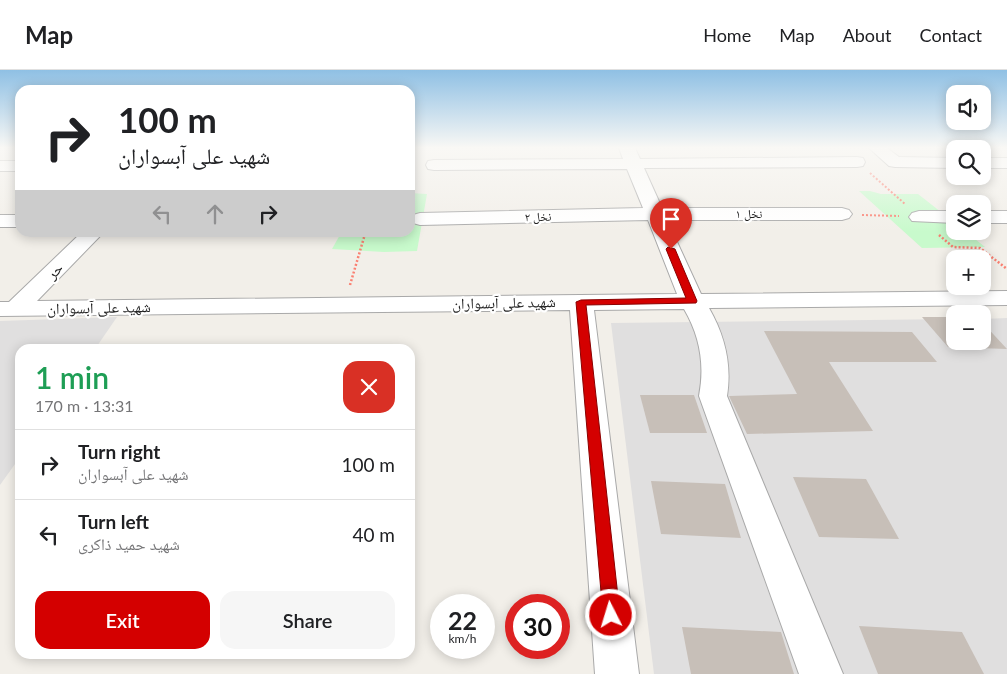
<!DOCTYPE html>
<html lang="en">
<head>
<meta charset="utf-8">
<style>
	:root { --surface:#fff; --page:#f6f6f6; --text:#202124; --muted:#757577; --line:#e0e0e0; --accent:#d40000 }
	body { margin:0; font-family:Lato,"Noto Naskh Arabic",sans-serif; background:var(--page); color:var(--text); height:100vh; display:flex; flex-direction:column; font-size:19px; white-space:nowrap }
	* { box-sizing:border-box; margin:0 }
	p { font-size:16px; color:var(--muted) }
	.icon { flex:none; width:28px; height:28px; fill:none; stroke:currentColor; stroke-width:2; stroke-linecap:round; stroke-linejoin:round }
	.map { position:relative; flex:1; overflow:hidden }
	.side { position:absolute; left:15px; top:274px; width:400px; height:315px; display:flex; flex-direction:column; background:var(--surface); border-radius:15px; box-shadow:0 2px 12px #0003 }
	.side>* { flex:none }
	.hud { position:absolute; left:15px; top:15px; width:400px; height:152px; border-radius:15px; box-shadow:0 2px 12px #0003; background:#fff; color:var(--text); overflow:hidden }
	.tools { position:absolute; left:946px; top:15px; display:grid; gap:10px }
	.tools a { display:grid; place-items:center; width:45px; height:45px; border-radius:10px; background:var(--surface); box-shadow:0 2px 12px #0003; font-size:25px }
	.speed { position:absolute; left:430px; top:524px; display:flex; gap:10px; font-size:25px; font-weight:700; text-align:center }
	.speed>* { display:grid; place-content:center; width:65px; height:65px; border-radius:50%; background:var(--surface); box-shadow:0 2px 12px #0003; line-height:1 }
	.speed small { font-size:12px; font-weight:400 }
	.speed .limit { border:8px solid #d22; background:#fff; color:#111 }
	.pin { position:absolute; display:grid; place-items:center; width:42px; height:42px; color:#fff; margin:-51px -21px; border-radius:50% 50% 50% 0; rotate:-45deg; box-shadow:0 0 5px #0007 }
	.pin .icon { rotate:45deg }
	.me { position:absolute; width:55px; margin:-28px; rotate:355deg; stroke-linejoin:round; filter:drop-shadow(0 0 4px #0008) }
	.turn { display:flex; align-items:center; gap:18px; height:105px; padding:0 20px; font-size:22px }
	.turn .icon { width:65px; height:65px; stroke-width:2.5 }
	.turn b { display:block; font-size:35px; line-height:42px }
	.lanes { display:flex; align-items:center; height:48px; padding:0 20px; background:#0003; justify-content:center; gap:25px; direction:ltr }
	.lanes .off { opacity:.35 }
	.round { display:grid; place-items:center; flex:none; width:52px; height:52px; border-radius:15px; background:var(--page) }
	.headline { display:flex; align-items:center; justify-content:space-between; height:85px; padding:0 20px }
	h1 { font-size:30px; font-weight:600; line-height:38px; color:#1e9e55 }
	.button { display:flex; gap:10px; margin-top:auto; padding:10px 20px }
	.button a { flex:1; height:58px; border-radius:15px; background:var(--accent); color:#fff; font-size:20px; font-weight:600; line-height:58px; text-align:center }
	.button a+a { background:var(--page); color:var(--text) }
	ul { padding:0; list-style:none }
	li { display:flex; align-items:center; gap:15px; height:70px; padding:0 20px; border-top:1px solid var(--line) }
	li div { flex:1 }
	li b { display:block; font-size:19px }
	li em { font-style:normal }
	header { display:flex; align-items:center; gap:30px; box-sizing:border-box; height:70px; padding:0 25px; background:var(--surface); border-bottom:1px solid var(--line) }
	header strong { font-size:24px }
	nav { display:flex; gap:28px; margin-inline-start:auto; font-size:18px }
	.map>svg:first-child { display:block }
	.residential { fill:#e0dfdf }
	.park { fill:#c8facc }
	.building { fill:#c7bfb8 }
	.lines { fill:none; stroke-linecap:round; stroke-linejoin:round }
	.minor-casing { stroke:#a9a9a9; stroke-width:2 }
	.path-far1 { stroke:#fa8072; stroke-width:2; stroke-dasharray:2 2; stroke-linecap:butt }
	.path { stroke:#fa8072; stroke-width:2.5; stroke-dasharray:2 2; stroke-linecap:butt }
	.minor { fill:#fff; fill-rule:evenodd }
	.route { fill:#d40000; stroke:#8a0000 }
	.labels { text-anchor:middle; stroke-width:4.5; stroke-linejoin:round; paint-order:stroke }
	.far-street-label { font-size:12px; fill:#222; stroke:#fff }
	.street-label { font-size:15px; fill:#222; stroke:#fff }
</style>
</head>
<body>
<header>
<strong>Map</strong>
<nav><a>Home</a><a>Map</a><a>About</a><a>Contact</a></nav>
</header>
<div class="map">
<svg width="1007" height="604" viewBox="0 0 1007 604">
	<rect width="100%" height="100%" fill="#f2efe9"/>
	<g class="residential">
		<path d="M117 247 95 279H20V387L0 415V251Z"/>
		<path d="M1007 248V604H654L611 253 955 249V271H982L983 249Z"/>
	</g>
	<g class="park">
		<path d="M859 121H870L881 124H918L955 153V161H965L985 177 922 178Z"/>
		<path d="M410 123 427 124 417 181 384 182 332 179 341 163 410 162Z"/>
	</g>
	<g class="building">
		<path d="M922 247H955V271H982V252L1007 279 948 277Z"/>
		<path d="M764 261 912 262 937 292H829L873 361 747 364 729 326 797 324Z"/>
		<path d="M640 325H694L707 363H650Z"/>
		<path d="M793 407 866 409 899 469 819 467Z"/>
		<path d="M651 411 725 414 741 468 661 464Z"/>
		<path d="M859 556 962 562 984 604H878Z"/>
		<path d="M682 557 781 562 794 604H691Z"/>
	</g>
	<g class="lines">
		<g class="minor-casing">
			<g id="minor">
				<path d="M619 78H635L640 89 857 87 863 88 865 92 863 96 857 97 644 98 662 138H842L849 140 852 144 849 148 842 150H667L701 224 1007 221V235L709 238C725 266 732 294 727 326L843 604H799L699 326C705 295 700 266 684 239L594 240 639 604H595L570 240 0 246V232H9L82 162H104L37 231 677 224 648 150 420 155 413 153 410 149 413 145 420 143 643 138 627 99 434 100 428 99 426 95 428 91 434 90 623 89Z"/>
				<path d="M869 78H887L899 87 955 88V98L895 97 889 96Z"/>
				<rect x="982" y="88" width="25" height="10"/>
				<rect x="0" y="91" width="20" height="10"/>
				<path d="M919 141H955V153L912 151 909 147 912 143Z"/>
				<rect x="982" y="141" width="25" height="12"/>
				<rect x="0" y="145" width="20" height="12"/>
			</g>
		</g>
		<g class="path-far1">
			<path d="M410 92 413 78"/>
			<path d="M870 103 905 134"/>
			<path d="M862 145 899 146"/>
			<path d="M365 165 366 162"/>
		</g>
		<g class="path">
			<path d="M939 165 953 177 980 178 1007 199"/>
			<path d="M350 215 365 164"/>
		</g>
		<use href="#minor" class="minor"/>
	</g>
	<linearGradient id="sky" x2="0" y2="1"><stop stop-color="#8fc0e4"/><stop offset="0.48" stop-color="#f9f8f5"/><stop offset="1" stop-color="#f9f8f5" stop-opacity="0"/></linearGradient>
	<rect width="1007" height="162" fill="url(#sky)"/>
	<path class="route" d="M668 177 675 179 697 231 696 233 586 235 620 545 617 551 611 554 605 551 603 545 576 232 581 230 686 228 666 179Z"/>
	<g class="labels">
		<g class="far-street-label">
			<text x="749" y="148">نخل ۱</text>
			<text transform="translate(538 147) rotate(-1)" y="4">نخل ۲</text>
		</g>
		<g class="street-label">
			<text transform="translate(55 201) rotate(-44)" y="5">حر</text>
			<text transform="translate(504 233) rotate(-1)" y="5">شهید علی آبسواران</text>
			<text transform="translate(99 238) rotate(-1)" y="5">شهید علی آبسواران</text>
		</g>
	</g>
</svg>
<div class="tools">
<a><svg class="icon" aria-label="sound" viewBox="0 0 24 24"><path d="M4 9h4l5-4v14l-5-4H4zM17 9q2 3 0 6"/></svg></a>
<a><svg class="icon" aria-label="search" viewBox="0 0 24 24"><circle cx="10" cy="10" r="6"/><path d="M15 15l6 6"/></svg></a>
<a><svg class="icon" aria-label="layers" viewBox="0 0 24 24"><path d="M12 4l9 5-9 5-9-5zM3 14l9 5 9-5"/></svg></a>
<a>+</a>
<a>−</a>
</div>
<div class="speed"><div>22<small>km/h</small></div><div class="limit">30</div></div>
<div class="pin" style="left:671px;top:179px;background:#d93025"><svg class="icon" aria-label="arrive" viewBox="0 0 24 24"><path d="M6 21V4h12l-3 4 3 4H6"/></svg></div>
<svg class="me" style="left:611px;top:545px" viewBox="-20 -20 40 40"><circle r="17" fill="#d40000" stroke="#fff" stroke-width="3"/><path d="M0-11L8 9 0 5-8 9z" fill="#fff"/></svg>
<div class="hud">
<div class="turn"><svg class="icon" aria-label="right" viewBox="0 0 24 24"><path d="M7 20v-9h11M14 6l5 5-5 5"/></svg><div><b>100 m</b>شهید علی آبسواران</div></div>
<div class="lanes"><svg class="icon off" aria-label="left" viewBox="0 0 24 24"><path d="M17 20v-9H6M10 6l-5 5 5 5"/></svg><svg class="icon off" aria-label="ahead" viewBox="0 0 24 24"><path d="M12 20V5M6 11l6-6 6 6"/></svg><svg class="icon" aria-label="right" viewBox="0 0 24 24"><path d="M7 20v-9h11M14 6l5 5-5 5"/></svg></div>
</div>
<section class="side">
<div class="headline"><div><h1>1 min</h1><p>170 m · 13:31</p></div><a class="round" style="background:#d93025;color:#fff"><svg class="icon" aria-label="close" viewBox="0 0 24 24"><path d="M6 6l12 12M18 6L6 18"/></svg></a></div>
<ul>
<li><svg class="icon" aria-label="right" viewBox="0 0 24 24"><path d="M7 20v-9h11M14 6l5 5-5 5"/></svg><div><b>Turn right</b><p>شهید علی آبسواران</p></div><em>100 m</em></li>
<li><svg class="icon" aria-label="left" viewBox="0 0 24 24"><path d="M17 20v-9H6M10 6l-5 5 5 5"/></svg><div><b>Turn left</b><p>شهید حمید ذاکری</p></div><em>40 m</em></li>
</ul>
<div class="button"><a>Exit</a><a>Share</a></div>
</section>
</div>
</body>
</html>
